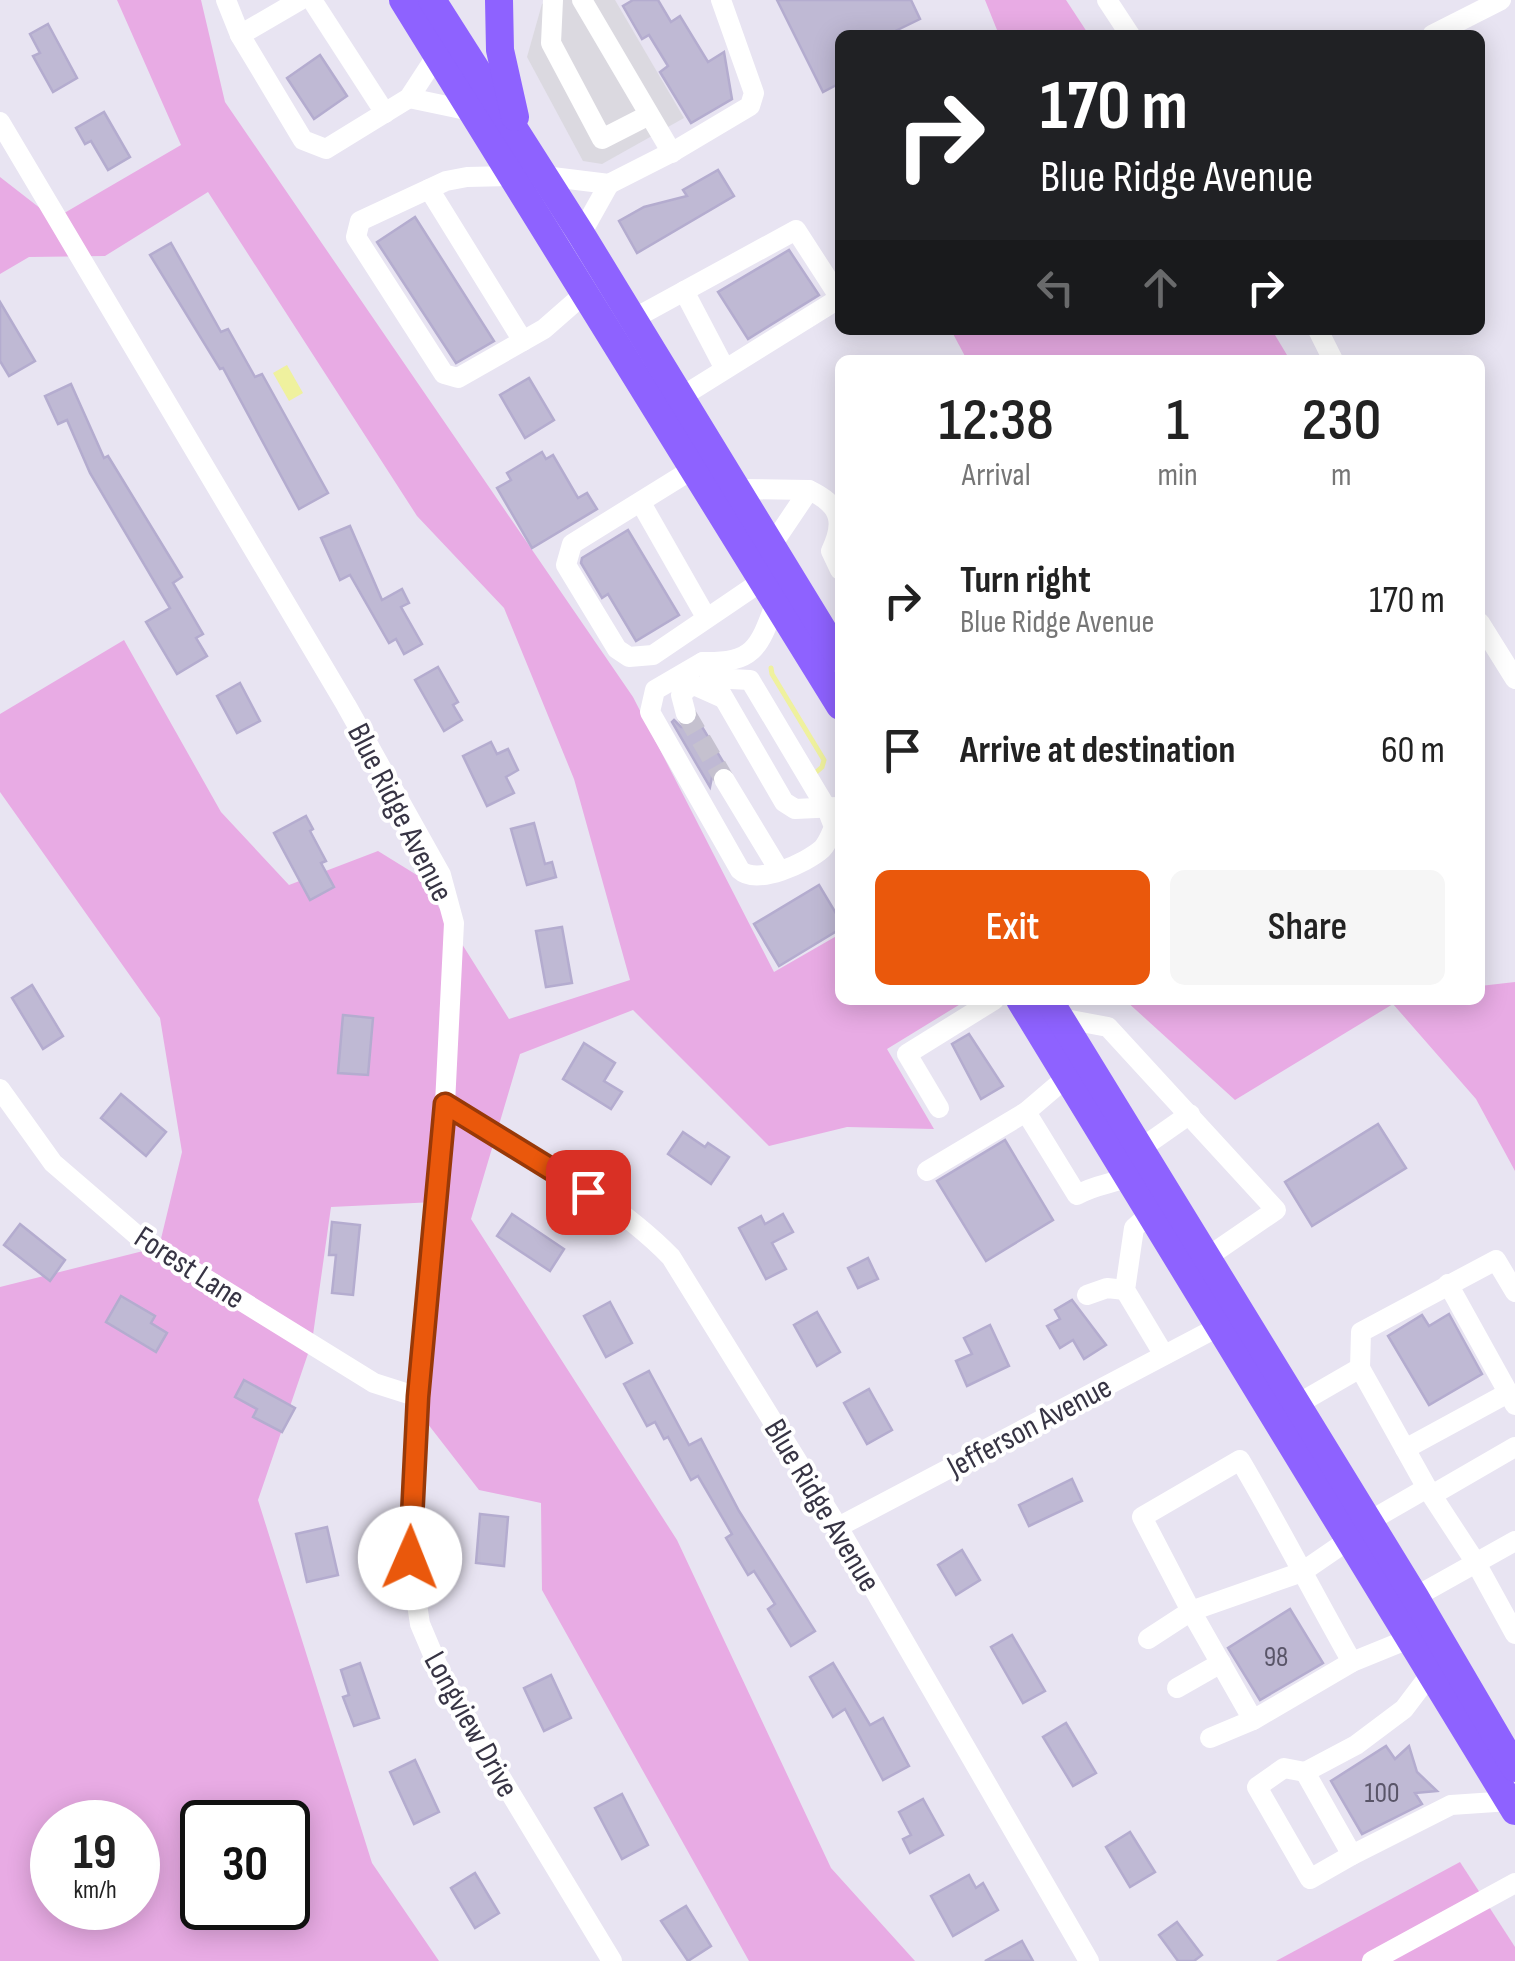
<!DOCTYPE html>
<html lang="en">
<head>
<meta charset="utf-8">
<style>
	:root { --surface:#fff; --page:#f6f6f6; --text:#222; --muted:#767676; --accent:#ea580c }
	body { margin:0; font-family:"Sofia Sans Condensed",sans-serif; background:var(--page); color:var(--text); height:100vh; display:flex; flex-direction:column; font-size:38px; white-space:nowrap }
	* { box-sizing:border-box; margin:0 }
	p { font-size:32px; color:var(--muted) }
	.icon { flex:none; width:55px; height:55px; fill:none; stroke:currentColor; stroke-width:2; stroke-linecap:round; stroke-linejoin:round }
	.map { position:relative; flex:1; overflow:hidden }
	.details { position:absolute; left:835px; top:355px; width:650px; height:650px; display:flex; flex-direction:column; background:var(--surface); border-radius:15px; box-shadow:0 5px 25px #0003 }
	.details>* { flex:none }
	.hud { position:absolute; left:835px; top:30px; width:650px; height:305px; border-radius:15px; box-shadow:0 5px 25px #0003; background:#202124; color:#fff; overflow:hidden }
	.speed { position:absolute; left:30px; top:1800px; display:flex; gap:20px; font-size:50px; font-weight:700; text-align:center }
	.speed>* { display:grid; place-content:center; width:130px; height:130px; border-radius:50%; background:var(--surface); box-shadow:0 5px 25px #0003; line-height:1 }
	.speed small { font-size:25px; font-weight:400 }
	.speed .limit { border:5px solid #111; border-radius:15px; background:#fff; color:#111 }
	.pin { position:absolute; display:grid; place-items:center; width:85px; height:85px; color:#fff; margin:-42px; border-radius:20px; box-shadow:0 5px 15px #0006 }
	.me { position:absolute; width:110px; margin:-55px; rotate:1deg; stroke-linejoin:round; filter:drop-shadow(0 0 8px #0008) }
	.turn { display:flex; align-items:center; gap:35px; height:210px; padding:0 40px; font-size:45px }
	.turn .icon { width:130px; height:130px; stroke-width:2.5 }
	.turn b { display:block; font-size:70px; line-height:85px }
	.lanes { display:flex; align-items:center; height:95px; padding:0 40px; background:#0003; justify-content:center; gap:50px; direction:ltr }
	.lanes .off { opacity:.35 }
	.eta { display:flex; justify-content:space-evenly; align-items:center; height:170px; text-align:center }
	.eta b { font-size:60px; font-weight:600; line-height:70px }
	.button { display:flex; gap:20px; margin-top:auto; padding:20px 40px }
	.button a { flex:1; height:115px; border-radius:15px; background:var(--accent); color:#fff; font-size:40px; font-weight:600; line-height:115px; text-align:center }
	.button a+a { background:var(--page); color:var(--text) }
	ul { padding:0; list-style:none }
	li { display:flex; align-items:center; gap:30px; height:150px; padding:0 40px }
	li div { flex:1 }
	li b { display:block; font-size:38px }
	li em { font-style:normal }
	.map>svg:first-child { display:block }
	.green { fill:#e8abe4; fill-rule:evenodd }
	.parking { fill:#dbd9e0 }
	.water { fill:#eff19e }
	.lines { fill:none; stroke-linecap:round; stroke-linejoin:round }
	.stream { stroke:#eff19e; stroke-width:5 }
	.building { fill:#bfb9d4; stroke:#b4accf; stroke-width:2.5 }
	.minor-tunnel { stroke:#c5c1cf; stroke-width:20; stroke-dasharray:20 10; stroke-linecap:butt }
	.minor { stroke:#fff; stroke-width:20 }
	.highway { stroke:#8e62ff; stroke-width:28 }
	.route-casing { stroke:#983908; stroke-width:25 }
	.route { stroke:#ea580c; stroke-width:18 }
	.labels { text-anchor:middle; stroke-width:8; stroke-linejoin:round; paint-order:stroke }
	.number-label { font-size:28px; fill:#595568 }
	.street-label { font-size:32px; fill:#373444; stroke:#fff }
</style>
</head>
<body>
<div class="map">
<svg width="1515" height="1961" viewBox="0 0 1515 1961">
	<rect width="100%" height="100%" fill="#e8e4f2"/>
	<g class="green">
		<path d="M117 0H201L225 102 633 697 774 972 840 934V1000H967L887 1049 934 1129 847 1127 769 1146 633 1010 520 1054 471 1219 677 1540 831 1868 915 1961H749L542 1590 541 1503 479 1490 424 1419 435 1202 331 1207 312 1342 258 1500 372 1863 439 1961H0V1287L159 1247 182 1152 160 1018 0 792V714L124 640 221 812 289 885 378 851 420 877 509 1019 630 980 574 779 504 608 417 516 208 192 105 256 29 257 0 274V177L54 219 181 145ZM52 1822H138V1908H52ZM202 1822H288V1908H202Z"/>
		<path d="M985 0H1066L1089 35H999Z"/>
		<path d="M951 330H1272L1290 360H967Z"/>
		<path d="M1515 982V1171L1476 1099 1393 1004 1235 1100 1125 1000H1480V986Z"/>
		<path d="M1460 1862 1515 1947V1961H1276Z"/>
	</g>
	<path class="parking" d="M550 0H615L684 118 602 164 583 161 527 57 542 4Z"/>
	<path class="water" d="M287 365 303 393 289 401 273 373Z"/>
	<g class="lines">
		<path class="stream" d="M771 668 772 674 824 760 822 767 813 775"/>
	</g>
	<g class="building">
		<path d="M633 0H658L671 22 680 16 708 62 724 52 732 99 691 123 660 72 668 66 649 35 642 39 623 6Z"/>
		<path d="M777 0H911L920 19 887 35H840V83L823 92Z"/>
		<path d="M48 24 77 78 53 92 33 56 40 53 30 34Z"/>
		<path d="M320 55 347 96 314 119 287 78Z"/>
		<path d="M104 112 130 157 108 170 91 141 85 144 76 128Z"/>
		<path d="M718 170 734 196 637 253 619 221 644 207 687 196 683 190Z"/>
		<path d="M415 217 494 341 456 363 377 242Z"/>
		<path d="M171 243 221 332 228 329 255 377 262 374 328 493 299 509 223 368 220 369 150 255Z"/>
		<path d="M789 250 819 295 748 339 718 292Z"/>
		<path d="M0 302 35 361 9 376 0 361Z"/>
		<path d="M529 378 554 420 525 438 500 395Z"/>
		<path d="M71 384 104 458 108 456 182 577 173 583 203 634 196 638 207 656 177 674 146 622 170 608 90 473 67 420 58 424 45 396Z"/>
		<path d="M542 452 546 459 553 455 578 498 587 493 597 509 532 548 497 488 511 480 507 473Z"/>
		<path d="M350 526 382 600 402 589 409 603 401 607 422 644 404 654 396 639 389 643 350 575 340 580 321 538Z"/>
		<path d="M628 530 679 615 636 641 608 594 602 598 581 563 582 558Z"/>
		<path d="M438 667 458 702 453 705 462 720 444 731 415 680Z"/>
		<path d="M240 683 260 721 237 733 217 696Z"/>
		<path d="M674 720 681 727H689L698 720 725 765 713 772 710 787 672 722Z"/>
		<path d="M491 742 497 754 508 749 518 770 506 777 514 793 487 806 463 756Z"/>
		<path d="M306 816 313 829 310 831 326 861 321 863 334 887 310 900 274 833Z"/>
		<path d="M534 823 545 864 552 862 556 877 527 885 511 829Z"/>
		<path d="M819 885 840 920V929L779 966 754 924Z"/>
		<path d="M562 927 572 983 546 987 536 931Z"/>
		<path d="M32 985 63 1036 43 1049 12 998Z"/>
		<path d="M343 1015 373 1018 368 1075 338 1073Z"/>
		<path d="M969 1034 1003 1086 981 1099 952 1044Z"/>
		<path d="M584 1043 615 1063 604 1081 622 1092 611 1109 563 1079Z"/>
		<path d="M121 1094 166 1132 146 1156 101 1118Z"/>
		<path d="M1378 1124 1406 1168 1312 1226 1285 1182Z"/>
		<path d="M683 1132 705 1147 708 1143 729 1157 711 1184 668 1154Z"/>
		<path d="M1005 1140 1053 1220 986 1261 937 1181Z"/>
		<path d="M512 1214 564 1249 550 1271 497 1236Z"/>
		<path d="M783 1214 793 1232 772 1243 786 1269 766 1279 739 1228 761 1216 765 1224Z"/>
		<path d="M332 1222 360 1225 353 1295 332 1293 336 1255H329Z"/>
		<path d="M20 1224 65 1260 50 1281 4 1245Z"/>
		<path d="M868 1258 878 1279 858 1288 848 1268Z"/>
		<path d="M121 1296 155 1316 151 1323 167 1333 156 1352 106 1322Z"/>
		<path d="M1072 1300 1106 1345 1084 1359 1073 1340 1060 1348 1047 1326 1060 1319 1055 1310Z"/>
		<path d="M610 1302 632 1343 606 1357 584 1316Z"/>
		<path d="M817 1312 840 1352 817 1366 794 1325Z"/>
		<path d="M1449 1314 1482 1374 1429 1405 1388 1336 1422 1315 1429 1326Z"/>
		<path d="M990 1325 1009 1366 967 1386 956 1361 972 1354 964 1338Z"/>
		<path d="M649 1371 689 1445 701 1439 739 1511 815 1631 791 1646 768 1609 775 1604 754 1571 748 1575 726 1538 732 1534 698 1476 691 1480 668 1437 664 1439 655 1422 647 1426 624 1384Z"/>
		<path d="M244 1380 295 1408 282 1432 253 1417 257 1409 235 1397Z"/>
		<path d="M869 1389 892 1430 867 1444 844 1403Z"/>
		<path d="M1072 1479 1082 1501 1029 1526 1019 1505Z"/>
		<path d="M480 1514 508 1517 504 1566 476 1563Z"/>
		<path d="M327 1527 338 1575 307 1582 296 1534Z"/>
		<path d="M962 1550 980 1580 956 1595 938 1565Z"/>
		<path d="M1290 1609 1323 1663 1260 1700 1228 1648Z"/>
		<path d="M1012 1635 1045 1691 1023 1703 991 1647Z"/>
		<path d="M360 1663 379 1718 354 1726 343 1697 349 1695 341 1670Z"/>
		<path d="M833 1663 870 1725 883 1718 909 1766 883 1780 845 1709 833 1717 810 1677Z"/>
		<path d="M551 1675 571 1718 544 1731 524 1688Z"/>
		<path d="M1066 1723 1096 1773 1073 1786 1043 1737Z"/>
		<path d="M1386 1746 1395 1759 1409 1746 1417 1772 1437 1791 1415 1793 1422 1804 1362 1834 1331 1781Z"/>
		<path d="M415 1760 439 1812 414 1824 390 1772Z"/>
		<path d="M622 1794 648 1845 622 1859 595 1808Z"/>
		<path d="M923 1799 943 1835 910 1853 903 1839 911 1835 899 1812Z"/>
		<path d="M1130 1832 1155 1872 1130 1887 1106 1847Z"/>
		<path d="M475 1873 499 1913 475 1928 451 1888Z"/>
		<path d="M969 1875 976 1888 983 1883 998 1910 953 1936 931 1896Z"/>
		<path d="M686 1906 711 1946 688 1961 661 1921Z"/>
		<path d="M1177 1922 1202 1955 1194 1961H1178L1159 1935Z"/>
		<path d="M1022 1941 1033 1961H985Z"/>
	</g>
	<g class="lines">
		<path class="minor-tunnel" d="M686 714 724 779"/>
		<g class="minor">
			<path d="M226 0 240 35"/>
			<path d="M300 0 240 35 303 140 326 149 409 98"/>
			<path d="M312 0 385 113"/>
			<path d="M553 0 551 43 602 139 649 115"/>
			<path d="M582 0 672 153"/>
			<path d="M1107 0 1130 35"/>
			<path d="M1432 35 1501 0"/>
			<path d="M437 55 409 98 471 111"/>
			<path d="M0 122 346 705 441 875 454 923 445 1104C520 1150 610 1194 671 1257L838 1527 1089 1961"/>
			<path d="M512 176 467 177 446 181 360 221 356 237 444 374 458 378 544 329 584 294"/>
			<path d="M544 176 609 184 581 234"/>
			<path d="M609 184 676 150 750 106 754 93 721 0"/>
			<path d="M429 189 523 341"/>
			<path d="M684 291 725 369"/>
			<path d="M633 319 796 230 840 298"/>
			<path d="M1318 330 1333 360"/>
			<path d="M681 397 840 298"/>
			<path d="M693 469 572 544 566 565 617 649 629 657 653 655 762 581"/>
			<path d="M737 489 809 490 772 545"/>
			<path d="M809 490C839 504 846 520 831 551L840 570"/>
			<path d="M641 503 706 617"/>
			<path d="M776 602C759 647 755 663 703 662L784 802 795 809 837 807"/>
			<path d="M1480 623 1515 679"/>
			<path d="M703 662 655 690 650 712 740 870C757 886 806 863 822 849 828 843 831 834 834 827L827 809 750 680 711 678"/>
			<path d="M686 714 681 695 692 684 721 697"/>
			<path d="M724 779 779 870"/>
			<path d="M1060 1018 1108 1027 1276 1210 1206 1258"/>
			<path d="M0 1089 53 1163 140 1238 374 1383 418 1397"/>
			<path d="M445 1104 418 1397 410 1517V1558L420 1624 448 1690 612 1961"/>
			<path d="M939 1108 907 1054 994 1000"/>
			<path d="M1026 1112 1077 1195C1094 1185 1111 1184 1129 1177"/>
			<path d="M1140 1149 1190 1114"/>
			<path d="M927 1171 1026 1112 1067 1077"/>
			<path d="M1151 1213 1134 1228 1125 1290 1164 1355"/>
			<path d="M1448 1284 1515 1405"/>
			<path d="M1087 1295 1107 1288 1125 1290"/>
			<path d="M1296 1405 1360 1368"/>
			<path d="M1405 1449 1508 1393"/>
			<path d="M1427 1488 1476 1563 1515 1634"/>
			<path d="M1432 1495 1515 1447"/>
			<path d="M1368 1522 1427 1488 1360 1368 1361 1332 1496 1260 1515 1292"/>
			<path d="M838 1527 1220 1326"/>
			<path d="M1350 1539 1302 1572 1191 1611 1142 1517 1240 1460C1279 1526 1314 1595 1352 1662"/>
			<path d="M1415 1597 1515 1541"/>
			<path d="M1148 1639 1191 1611 1253 1720 1352 1662 1411 1638"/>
			<path d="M1432 1672 1404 1709 1356 1745 1305 1772 1352 1855 1451 1805 1510 1801"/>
			<path d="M1177 1688 1221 1663"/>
			<path d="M1210 1738 1253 1720"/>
			<path d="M1305 1772 1284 1768 1257 1787 1310 1879 1352 1855"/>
			<path d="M1372 1961 1515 1883"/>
		</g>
		<g class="highway">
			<path d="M403 0 840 706"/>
			<path d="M432 0 581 234 840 658"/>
			<path d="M499 0 500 50 515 117"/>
			<path d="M1020 1000 1515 1811"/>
			<path d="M1049 1000 1415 1597 1515 1768"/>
		</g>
	</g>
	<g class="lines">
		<g class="route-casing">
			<path id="route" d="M410 1558 418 1397 445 1104 588 1192"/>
		</g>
		<use href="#route" class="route"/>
	</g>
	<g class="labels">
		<g class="number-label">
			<text x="1276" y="1666">98</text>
			<text x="1382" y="1802">100</text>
		</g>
		<g class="street-label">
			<text transform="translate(401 812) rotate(63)" y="11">Blue Ridge Avenue</text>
			<text transform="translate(190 1267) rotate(33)" y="11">Forest Lane</text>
			<text transform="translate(1029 1426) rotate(-28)" y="11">Jefferson Avenue</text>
			<text transform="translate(823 1505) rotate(59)" y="11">Blue Ridge Avenue</text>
			<text transform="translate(472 1724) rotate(61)" y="11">Longview Drive</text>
		</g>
	</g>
</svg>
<div class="speed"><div>19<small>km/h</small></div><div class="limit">30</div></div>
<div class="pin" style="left:588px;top:1192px;background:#d93025"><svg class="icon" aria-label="arrive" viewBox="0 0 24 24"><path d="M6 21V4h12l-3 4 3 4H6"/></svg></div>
<svg class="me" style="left:410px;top:1558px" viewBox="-20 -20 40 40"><circle r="19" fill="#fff"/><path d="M0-13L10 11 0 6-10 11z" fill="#ea580c"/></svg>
<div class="hud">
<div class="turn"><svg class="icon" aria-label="right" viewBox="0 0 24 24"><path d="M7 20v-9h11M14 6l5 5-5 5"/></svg><div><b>170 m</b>Blue Ridge Avenue</div></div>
<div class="lanes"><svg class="icon off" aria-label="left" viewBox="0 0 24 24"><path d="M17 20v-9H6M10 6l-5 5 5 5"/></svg><svg class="icon off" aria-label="ahead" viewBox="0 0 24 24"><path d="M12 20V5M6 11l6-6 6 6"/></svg><svg class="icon" aria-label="right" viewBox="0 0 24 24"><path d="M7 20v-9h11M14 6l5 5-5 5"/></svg></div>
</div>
<section class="details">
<div class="eta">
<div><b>12:38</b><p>Arrival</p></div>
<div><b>1</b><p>min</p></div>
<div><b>230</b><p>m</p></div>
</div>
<ul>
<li><svg class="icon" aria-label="right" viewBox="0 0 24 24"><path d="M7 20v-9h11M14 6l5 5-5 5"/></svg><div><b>Turn right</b><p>Blue Ridge Avenue</p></div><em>170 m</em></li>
<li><svg class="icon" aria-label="arrive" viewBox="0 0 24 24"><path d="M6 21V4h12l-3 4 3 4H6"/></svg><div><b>Arrive at destination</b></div><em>60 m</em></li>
</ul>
<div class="button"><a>Exit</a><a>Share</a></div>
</section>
</div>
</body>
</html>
